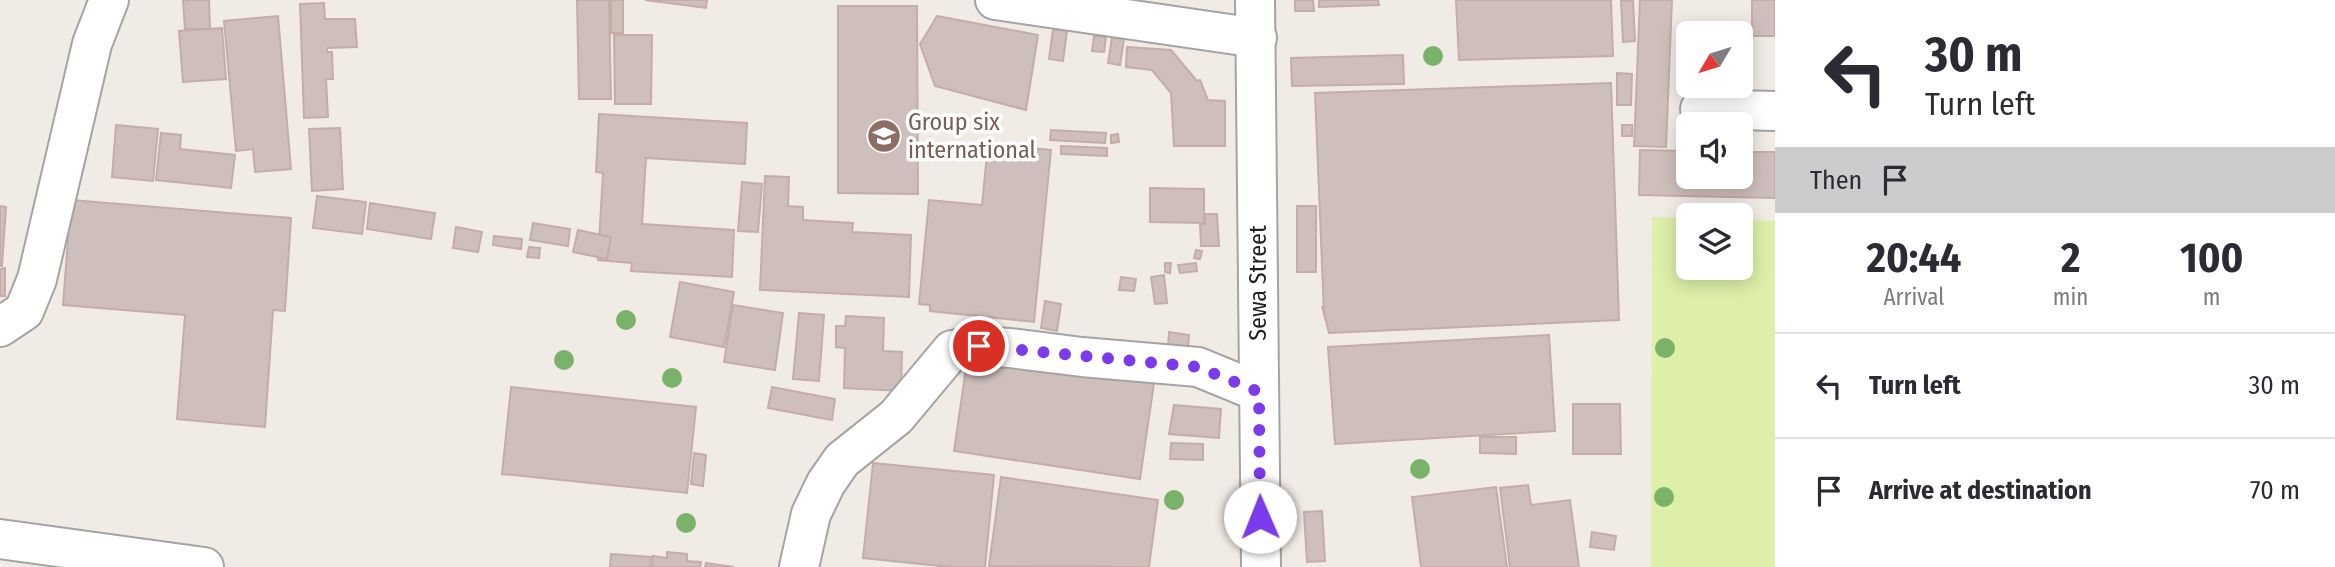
<!DOCTYPE html>
<html lang="en">
<head>
<meta charset="utf-8">
<style>
	:root { --surface:#fff; --page:#f7f7f7; --text:#2b2b33; --muted:#7c7c81; --line:#e1e1e2 }
	body { margin:0; font-family:"Fira Sans Condensed",sans-serif; background:var(--page); color:var(--text); height:100vh; display:flex; flex-direction:column; font-size:26px; white-space:nowrap }
	* { box-sizing:border-box; margin:0 }
	p { font-size:23px; color:var(--muted) }
	.icon { flex:none; width:38px; height:38px; fill:none; stroke:currentColor; stroke-width:2; stroke-linecap:round; stroke-linejoin:round }
	.map { position:relative; flex:1; overflow:hidden }
	.sheet { display:flex; flex-direction:column; background:var(--surface); width:560px }
	.sheet>* { flex:none }
	.top-card { background:#fff; color:var(--text); overflow:hidden }
	.needle { width:46px; rotate:232deg }
	.buttons { position:absolute; left:1676px; top:21px; display:grid; gap:14px }
	.buttons a { display:grid; place-items:center; width:77px; height:77px; border-radius:10px; background:var(--surface); box-shadow:0 4px 18px #0003; font-size:35px }
	.pin { position:absolute; display:grid; place-items:center; width:60px; height:60px; color:#fff; margin:-30px; border:4px solid #fff; border-radius:50%; box-shadow:0 2px 7px #0007 }
	.me { position:absolute; width:77px; margin:-38px; rotate:359deg; stroke-linejoin:round; filter:drop-shadow(0 0 5px #0008) }
	.turn { display:flex; align-items:center; gap:24px; height:147px; padding:0 35px; font-size:32px }
	.turn .icon { width:91px; height:91px; stroke-width:2.5 }
	.turn b { display:block; font-size:49px; line-height:60px }
	.then { display:flex; align-items:center; height:66px; padding:0 35px; background:#0003; gap:14px; font-size:26px }
	.eta { display:flex; justify-content:space-evenly; align-items:center; height:119px; text-align:center }
	.eta b { font-size:42px; font-weight:700; line-height:49px }
	ul { padding:0; list-style:none }
	li { display:flex; align-items:center; gap:21px; height:105px; padding:0 35px; border-top:2px solid var(--line) }
	li div { flex:1 }
	li b { display:block; font-size:26px }
	li em { font-style:normal }
	main { display:flex; flex:1; min-height:0 }
	.map>svg:first-child { display:block }
	.grass { fill:#ddefa8 }
	.building { fill:#cebfbc; stroke:#c5aca7; stroke-width:2 }
	.lines { fill:none; stroke-linecap:round; stroke-linejoin:round }
	.minor-casing { stroke:#a4a4a4; stroke-width:42 }
	.minor { stroke:#fff; stroke-width:38 }
	.tree { fill:#7bb26a }
	.route { stroke:#7c3aed; stroke-width:12; stroke-dasharray:0 21.6 }
	.labels { text-anchor:middle; stroke-width:7; stroke-linejoin:round; paint-order:stroke }
	.education-label { font-size:24px; fill:#785e54; stroke:#fff; text-anchor:start }
	.street-label { font-size:24px; fill:#202020; stroke:#fff }
</style>
</head>
<body>
<main>
<div class="map">
<svg width="1775" height="567" viewBox="0 0 1775 567">
	<rect width="100%" height="100%" fill="#f1ebe6"/>
	<path class="grass" d="M1652 217 1689 218V268H1741V220L1775 221V567H1651Z"/>
	<g class="building">
		<path d="M183 0H209L210 29H185Z"/>
		<path d="M577 0H609L611 99H579Z"/>
		<rect x="611" y="0" width="12" height="33"/>
		<path d="M645 0H707L706 8Z"/>
		<path d="M1295 0H1313L1314 11H1295Z"/>
		<path d="M1319 0H1378L1379 5 1319 7Z"/>
		<path d="M1456 0H1611L1613 56 1459 60Z"/>
		<path d="M1633 0 1635 41 1623 42 1621 1Z"/>
		<path d="M1640 0H1672L1666 147 1634 146Z"/>
		<rect x="1752" y="0" width="23" height="36"/>
		<path d="M324 3 325 19H355L357 47 327 48V52H332L333 79H326L328 117 304 118 300 4Z"/>
		<path d="M838 6H917L918 194 838 193Z"/>
		<path d="M278 16 291 169 255 172 253 149 236 151 224 21Z"/>
		<path d="M937 16 1038 35 1026 110 935 86 920 44Z"/>
		<path d="M222 28 226 79 183 82 179 31Z"/>
		<path d="M1053 29 1067 31 1063 61 1049 59Z"/>
		<path d="M614 35H652L651 104H615Z"/>
		<path d="M1094 36 1106 37 1104 52 1092 51Z"/>
		<path d="M1112 37 1124 39 1120 65 1108 63Z"/>
		<path d="M1127 47 1171 50 1197 81 1200 80 1208 100 1225 101V146H1174L1171 93 1152 70 1126 67Z"/>
		<path d="M1403 55 1404 84 1292 86 1291 58Z"/>
		<path d="M1617 73 1632 74 1631 105H1617Z"/>
		<path d="M1611 83 1619 320 1329 333 1322 306 1324 313 1315 93Z"/>
		<path d="M599 114 747 123 745 164 646 158 642 224 734 230 732 277 631 271 632 263 598 260 603 173 596 172Z"/>
		<path d="M116 125 158 129 153 181 112 177Z"/>
		<rect x="1622" y="125" width="10" height="11"/>
		<path d="M340 128 343 189 312 191 309 129Z"/>
		<path d="M1051 130 1106 133 1105 143 1050 140Z"/>
		<path d="M161 133 181 135 180 149 235 155 231 188 156 180Z"/>
		<path d="M1118 134 1119 142 1111 143V135Z"/>
		<path d="M988 144 1051 150 1034 322 930 311V305L919 304 929 200 982 205Z"/>
		<path d="M1061 146 1107 148V156L1061 154Z"/>
		<path d="M1640 150 1689 151V177H1741V152H1775V198L1639 195Z"/>
		<path d="M765 176 789 177 788 206 803 207V220L853 223 852 232 911 235 909 297 760 290Z"/>
		<path d="M742 182 762 184 758 232 738 231Z"/>
		<path d="M1150 188 1204 189V223L1150 222Z"/>
		<path d="M317 196 366 202 362 234 313 228Z"/>
		<path d="M71 200 291 218 285 311 273 310 265 427 177 419 185 315 63 305Z"/>
		<path d="M370 203 435 213 431 239 367 229Z"/>
		<path d="M0 206 6 207 2 266H0Z"/>
		<rect x="1297" y="206" width="19" height="66"/>
		<path d="M1205 214H1217L1219 246H1201L1200 224H1205Z"/>
		<path d="M533 223 570 229 568 246 530 240Z"/>
		<path d="M456 227 482 232 478 252 453 248Z"/>
		<path d="M578 230 611 237 607 259 573 252Z"/>
		<path d="M494 236 522 239 521 249 493 245Z"/>
		<path d="M529 247 540 248 539 258 527 257Z"/>
		<path d="M1196 250 1202 251 1200 259 1194 258Z"/>
		<path d="M1165 263H1171L1170 273 1165 272Z"/>
		<path d="M1196 263 1197 271 1180 273 1178 265Z"/>
		<path d="M5 268V296H0V269Z"/>
		<path d="M1164 275 1167 303 1155 304 1151 277Z"/>
		<path d="M1121 277 1136 279 1134 291 1119 290Z"/>
		<path d="M680 282 734 292 724 347 670 337Z"/>
		<path d="M1045 301 1061 304 1057 331 1041 328Z"/>
		<path d="M733 305 783 313 775 370 724 362Z"/>
		<path d="M799 313 824 315 819 381 793 379Z"/>
		<path d="M846 316 884 318 883 351 902 352 901 391 844 388 845 348 836 347V326H845Z"/>
		<path d="M1169 332 1189 335 1188 349 1168 348Z"/>
		<path d="M1549 335 1555 431 1335 444 1328 347Z"/>
		<path d="M968 354 1154 383 1140 479 954 451Z"/>
		<path d="M511 387 696 407 687 493 502 474Z"/>
		<path d="M772 387 835 399 832 420 768 408Z"/>
		<path d="M1573 404H1620L1621 454H1573Z"/>
		<path d="M1174 405 1221 409 1219 438 1169 434Z"/>
		<path d="M1480 437H1516V454L1480 453Z"/>
		<path d="M1171 443 1203 444V460L1170 459Z"/>
		<path d="M694 453 706 455 703 486 691 484Z"/>
		<path d="M873 463 994 475 985 567H950L863 558Z"/>
		<path d="M1001 477 1158 500 1149 567 989 566Z"/>
		<path d="M1528 485 1531 505 1570 500 1579 567H1510L1500 488Z"/>
		<path d="M1496 487 1507 567H1421L1412 497Z"/>
		<path d="M1322 511 1325 561 1307 562 1304 512Z"/>
		<path d="M1592 532 1616 536 1614 550 1590 547Z"/>
		<path d="M667 552 687 554V561L701 562 700 567H652L653 556 667 558Z"/>
		<path d="M611 554 651 557 650 567H610Z"/>
		<path d="M706 563 734 567H705Z"/>
	</g>
	<g class="lines">
		<g class="minor-casing">
			<g id="minor">
				<path d="M995 0 1257 38"/>
				<path d="M1255 0 1261 567"/>
				<path d="M1700 109 1775 111"/>
				<path d="M0 327 24 311 37 279 92 44 109 0"/>
				<path d="M0 539 204 567"/>
				<path d="M799 567 811 514 826 483 842 460 896 417 952 350 979 346 1010 348 1082 357 1198 367 1259 392"/>
			</g>
		</g>
		<use href="#minor" class="minor"/>
	</g>
	<g class="tree">
		<circle cx="1433" cy="56" r="10"/>
		<circle cx="626" cy="320" r="10"/>
		<circle cx="1665" cy="348" r="10"/>
		<circle cx="564" cy="360" r="10"/>
		<circle cx="672" cy="378" r="10"/>
		<circle cx="1420" cy="469" r="10"/>
		<circle cx="1664" cy="497" r="10"/>
		<circle cx="1174" cy="500" r="10"/>
		<circle cx="686" cy="523" r="10"/>
	</g>
	<g class="lines">
		<path class="route" d="M979 346 1198 367 1259 392 1260 517"/>
	</g>
	<defs>
		<g id="school-disc" transform="scale(1.75)"><circle r="9.5" fill="#8d6e63" stroke="#fff"/><path d="M0-5L7-2L0 1L-7-2ZM-4 1L0 2.5L4 1V4Q0 6-4 4Z" fill="#fff"/></g>
	</defs>
	<g fill-rule="evenodd">
		<use href="#school-disc" x="884" y="136"/>
	</g>
	<g class="labels">
		<g class="education-label">
			<text x="908" y="130">Group six<tspan x="908" dy="28">international</tspan></text>
		</g>
		<g class="street-label">
			<text transform="translate(1258 283) rotate(-90)" y="8">Sewa Street</text>
		</g>
	</g>
</svg>
<div class="buttons">
<a><svg class="needle" viewBox="-14 -14 28 28"><path d="M0-13l5 13h-10z" fill="#e53935"/><path d="M0 13l5-13h-10z" fill="#7c7c81"/></svg></a>
<a><svg class="icon" aria-label="sound" viewBox="0 0 24 24"><path d="M4 9h4l5-4v14l-5-4H4zM17 9q2 3 0 6"/></svg></a>
<a><svg class="icon" aria-label="layers" viewBox="0 0 24 24"><path d="M12 4l9 5-9 5-9-5zM3 14l9 5 9-5"/></svg></a>
</div>
<div class="pin" style="left:979px;top:346px;background:#d93025"><svg class="icon" aria-label="arrive" viewBox="0 0 24 24"><path d="M6 21V4h12l-3 4 3 4H6"/></svg></div>
<svg class="me" style="left:1260px;top:517px" viewBox="-20 -20 40 40"><circle r="19" fill="#fff"/><path d="M0-13L10 11 0 6-10 11z" fill="#7c3aed"/></svg>
</div>
<section class="sheet">
<div class="top-card">
<div class="turn"><svg class="icon" aria-label="left" viewBox="0 0 24 24"><path d="M17 20v-9H6M10 6l-5 5 5 5"/></svg><div><b>30 m</b>Turn left</div></div>
<div class="then">Then<svg class="icon" aria-label="arrive" viewBox="0 0 24 24"><path d="M6 21V4h12l-3 4 3 4H6"/></svg></div>
</div>
<div class="eta">
<div><b>20:44</b><p>Arrival</p></div>
<div><b>2</b><p>min</p></div>
<div><b>100</b><p>m</p></div>
</div>
<ul>
<li><svg class="icon" aria-label="left" viewBox="0 0 24 24"><path d="M17 20v-9H6M10 6l-5 5 5 5"/></svg><div><b>Turn left</b></div><em>30 m</em></li>
<li><svg class="icon" aria-label="arrive" viewBox="0 0 24 24"><path d="M6 21V4h12l-3 4 3 4H6"/></svg><div><b>Arrive at destination</b></div><em>70 m</em></li>
</ul>
</section>
</main>
</body>
</html>
